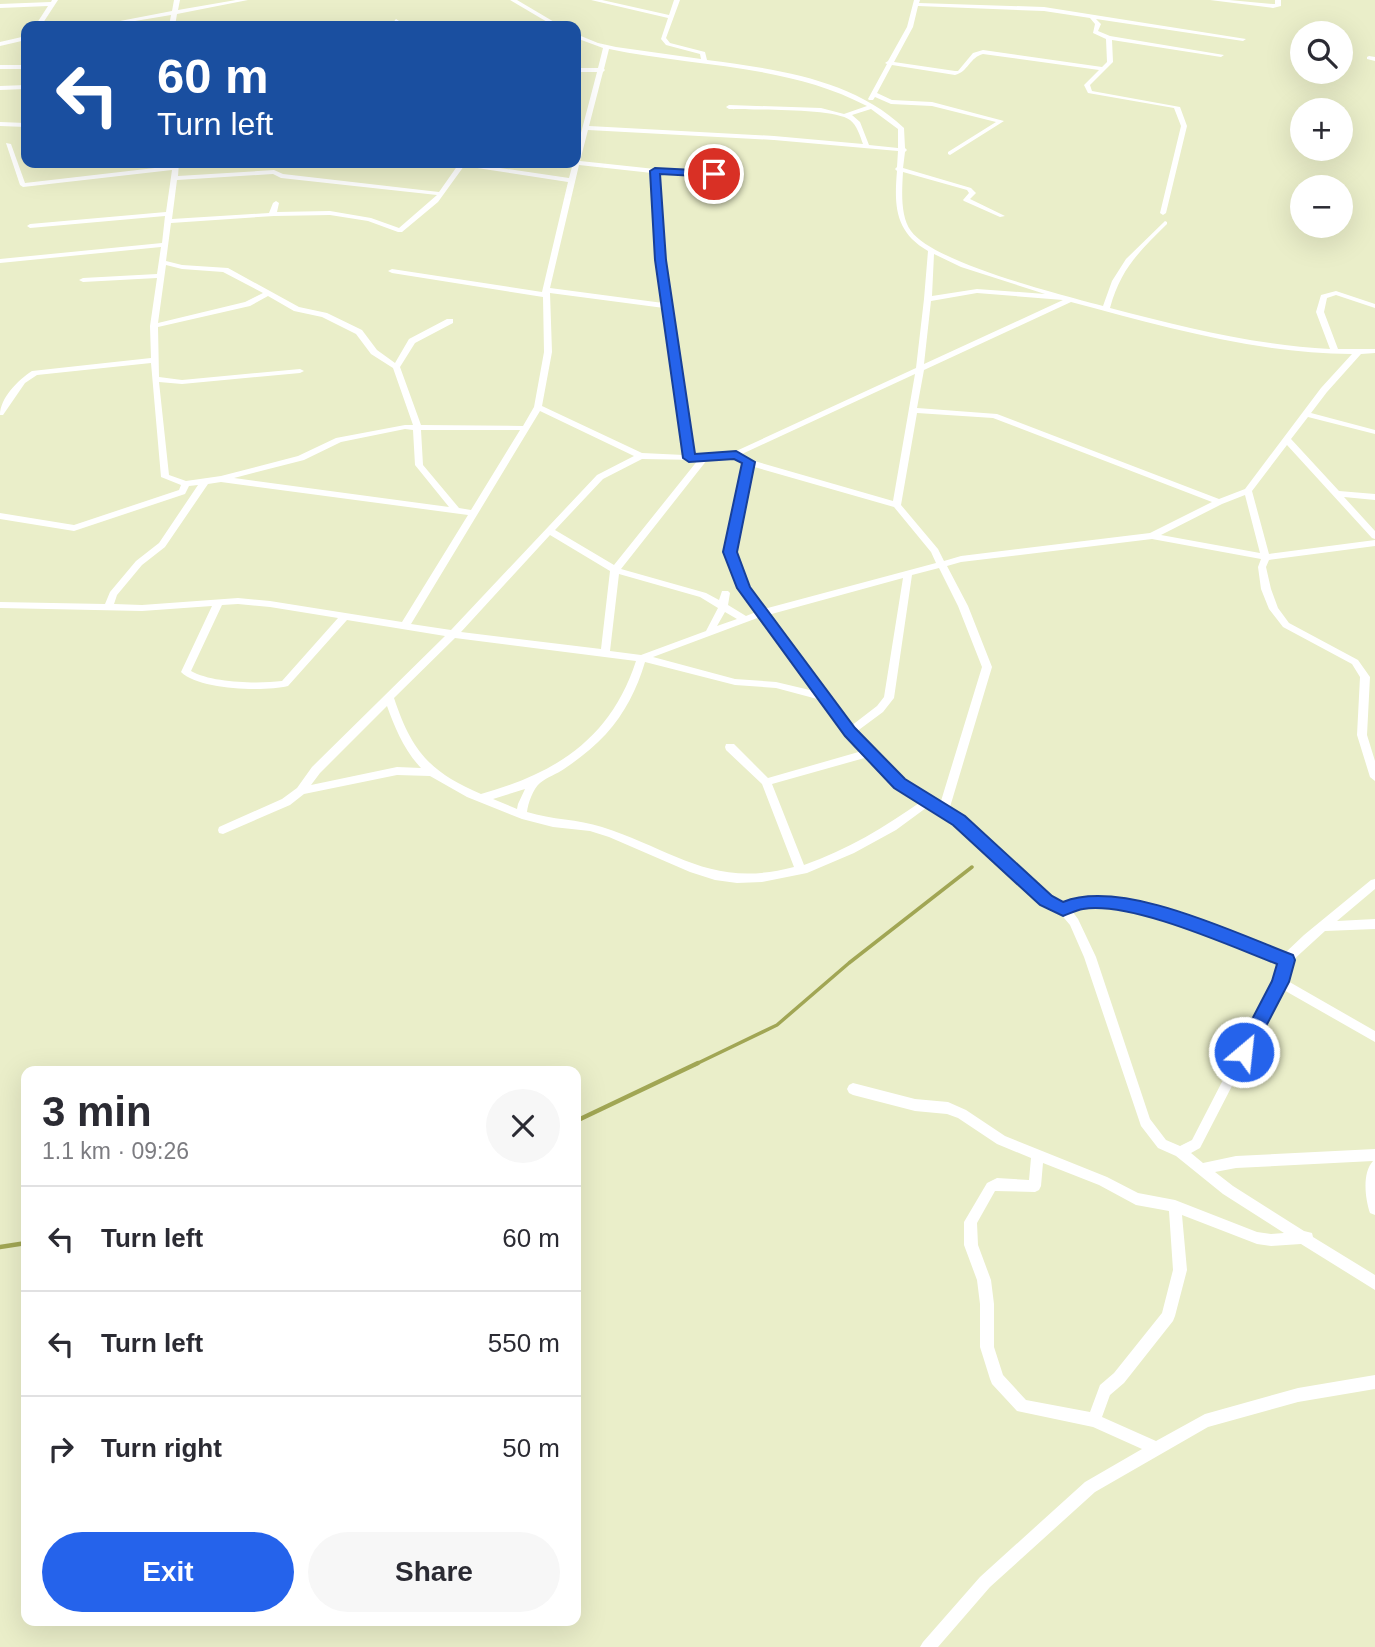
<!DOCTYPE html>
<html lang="en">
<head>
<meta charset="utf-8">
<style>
	:root { --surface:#fff; --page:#f7f7f7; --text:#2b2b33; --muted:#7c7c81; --line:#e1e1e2; --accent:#2563eb }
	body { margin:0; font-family:Arial,sans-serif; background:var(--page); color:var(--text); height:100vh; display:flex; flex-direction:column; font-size:26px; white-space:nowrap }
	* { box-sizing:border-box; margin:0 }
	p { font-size:23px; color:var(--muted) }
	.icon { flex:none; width:38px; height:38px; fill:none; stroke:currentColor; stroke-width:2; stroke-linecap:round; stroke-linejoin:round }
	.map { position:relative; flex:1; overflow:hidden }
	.details { position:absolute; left:21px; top:1066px; width:560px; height:560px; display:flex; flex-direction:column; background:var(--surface); border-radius:14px; box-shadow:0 7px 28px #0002 }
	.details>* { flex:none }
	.top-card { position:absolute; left:21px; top:21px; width:560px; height:147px; border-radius:14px; box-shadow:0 7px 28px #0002; background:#1a4fa0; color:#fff; overflow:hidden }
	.tools { position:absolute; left:1290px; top:21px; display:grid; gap:14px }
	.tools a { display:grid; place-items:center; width:63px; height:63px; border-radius:50%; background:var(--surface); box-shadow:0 7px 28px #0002; font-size:35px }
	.pin { position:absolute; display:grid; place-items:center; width:60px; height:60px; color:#fff; margin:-30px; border:4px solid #fff; border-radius:50%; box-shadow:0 2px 7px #0007 }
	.me { position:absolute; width:77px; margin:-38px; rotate:28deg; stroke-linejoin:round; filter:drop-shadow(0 0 5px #0008) }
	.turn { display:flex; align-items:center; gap:24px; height:147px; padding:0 21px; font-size:32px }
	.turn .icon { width:91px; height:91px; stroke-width:2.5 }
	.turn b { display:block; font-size:49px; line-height:60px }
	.round { display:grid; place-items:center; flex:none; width:74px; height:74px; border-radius:37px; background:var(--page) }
	.summary { display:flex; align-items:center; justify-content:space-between; height:119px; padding:0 21px }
	h1 { font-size:42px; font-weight:800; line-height:52px }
	.action { display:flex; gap:14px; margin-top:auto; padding:14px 21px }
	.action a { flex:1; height:80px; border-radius:42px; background:var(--accent); color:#fff; font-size:28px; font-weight:800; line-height:80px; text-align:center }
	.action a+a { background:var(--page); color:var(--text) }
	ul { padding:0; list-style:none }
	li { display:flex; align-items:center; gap:21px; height:105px; padding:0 21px; border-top:2px solid var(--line) }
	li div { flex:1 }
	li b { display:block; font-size:26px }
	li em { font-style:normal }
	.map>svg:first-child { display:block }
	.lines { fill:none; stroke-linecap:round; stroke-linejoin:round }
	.stream-far1 { stroke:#a1a654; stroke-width:3.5 }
	.stream { stroke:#a1a654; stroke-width:4.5 }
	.street { fill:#fff; fill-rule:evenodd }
	.route { fill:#2563eb; stroke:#184099; stroke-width:2 }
</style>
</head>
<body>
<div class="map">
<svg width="1375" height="1647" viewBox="0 0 1375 1647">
	<rect width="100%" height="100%" fill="#eaeec9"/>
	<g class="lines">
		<path class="stream-far1" d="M694 1065 777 1025 849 963 972 867"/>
		<g class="stream">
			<path d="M576 1121 698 1063"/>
			<path d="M0 1247 26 1243"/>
		</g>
		<g class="street">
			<path d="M52 0H58L41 26H35L48 6 0 8V4L51 2Z"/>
			<path d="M174 0H180L178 10 236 0H248L177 14 175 26H169L171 15 105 26H94L172 11Z"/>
			<path d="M510 0H517L561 26H554Z"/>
			<path d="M591 0H602L669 15 674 0H680L666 38 670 43 705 52 707 60C775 69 853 79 904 128L905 148 907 150 905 152 903 168 971 188 976 193 970 199 1005 216 1000 217 964 201 963 200 969 193 967 190 903 172C902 190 900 216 911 231 934 263 1062 295 1103 306L1112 281 1126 259 1165 221 1167 222V224C1139 252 1121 268 1110 308 1182 327 1255 345 1330 349L1316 312 1321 295 1336 291 1375 304V308L1336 295 1327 298 1324 312 1338 349H1375V353L1361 354 1327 392 1311 413 1375 430V434L1308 417 1291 439 1339 491 1375 494V500L1344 497 1375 531V539L1372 538 1287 445 1252 491 1269 554 1375 540V546L1269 560 1266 567 1271 589 1278 608 1289 623 1358 660 1370 677 1367 735 1375 761V781L1370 777 1357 735 1360 677 1352 664 1283 627 1269 609 1261 589 1258 567 1261 559 1152 539 961 562 947 566 968 606 992 667 950 807 1034 885 1064 904C1073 902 1082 899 1091 899 1158 895 1224 929 1284 954L1304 935 1371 880 1375 879V889L1337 921 1375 919V929L1325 931 1291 962 1286 980 1375 1031V1042L1282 989 1200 1148 1191 1153 1203 1163 1236 1156 1375 1149V1215L1370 1213C1365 1198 1362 1173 1373 1161L1236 1168 1215 1172 1233 1186 1304 1231 1312 1233 1313 1237 1375 1275V1290L1301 1244 1271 1246 1257 1244 1182 1215 1187 1270 1175 1316 1173 1321 1124 1383 1110 1395 1102 1417 1156 1441 1205 1414 1298 1388 1375 1375V1389L1298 1402 1208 1427 1095 1492 990 1587 938 1647H920L923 1642 980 1577 1085 1482 1142 1449 1093 1427 1017 1411 992 1384 990 1379 980 1347V1304L977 1280 964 1245V1222L987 1183 997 1178 1029 1180 1031 1158 997 1144 958 1118 947 1114 915 1111 853 1095 849 1093 847 1089 849 1085 853 1083 915 1099 948 1102 966 1110 1005 1136 1107 1177 1138 1193 1175 1200 1257 1232 1271 1234 1284 1233 1223 1194 1176 1156 1158 1148 1141 1126 1084 957 1070 925 1059 912 1026 891 940 811 930 805 896 830 854 853 807 873 762 882 737 883 715 880 690 872 609 837 590 831 553 827 522 819 467 797 430 776 397 775 304 794 290 805 223 834 219 833 218 830 219 827 282 799 297 788 312 767 445 636 347 620 288 686C264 692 199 690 181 672L212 606 142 611 0 608V602L105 604 110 592 136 561 159 543 198 485 189 486 185 494 74 531 0 519V513L74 525 179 490 181 485 161 477 151 363 37 375 25 383 3 415H0C0 398 18 380 32 371L151 358 150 326 157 278 83 282 79 280 83 278 157 274 161 247 0 263V259L162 243 165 216 30 228 27 226 30 224 166 212 172 170 23 187 20 185 6 143 11 144 25 183 172 166 173 163H179L178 176 274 170 283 174 439 192 458 165 451 163H466L569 178 573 163H576V152L597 72H576V68H598L603 48 576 38V34L598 43 616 47 701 59 700 54 666 45 661 39 668 18ZM609 49C695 67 787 64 867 106L844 114 821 108 729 105 726 107 729 109C754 110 834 108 850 120 857 125 860 136 863 144L774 136 589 126 603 72 605 70 604 69ZM871 109 898 129V148L869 145 860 122 852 115ZM588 130 774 140 898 151 897 167 895 169 897 171C894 206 895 232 928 251L924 299 916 368 734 452 693 455 665 260 658 173 736 177 739 175 736 173 655 169 580 161ZM579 165 652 173 657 260 663 303 550 288ZM464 166 568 182 542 292 392 269 388 271 392 273 543 297 544 352 534 407 523 426 421 425 400 367 415 343 453 323V319H447L409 339 395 363 377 350 362 330 327 313 299 307 228 268 182 265 166 261 171 223 274 216 330 215 368 221 398 232H402L438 202ZM273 174 281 178 437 195 399 228 371 218 330 211 277 212 279 203 276 201 273 203 269 213 172 219 177 180ZM934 254 961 267 1045 294 977 289 932 296ZM166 265 182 269 223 272 263 293 245 302 158 323ZM550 293 664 308 684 455 642 453 542 406 552 352ZM977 293 1063 300 924 364 931 301ZM268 296 294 311 322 317 356 334 371 354 393 368 413 425H405L336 438 298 456 221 476 186 481 169 475 159 382 182 384 300 373 304 371 300 369 182 380 159 377 158 327 250 306ZM1071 302C1162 326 1257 354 1352 354L1321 388 1245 489 1219 499 997 414 917 408 924 370ZM915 374 893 501 751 460 742 454ZM540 411 634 456 597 475 451 630 411 624ZM917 413 993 418 1212 502 1150 533 961 556 944 561 938 549 901 505ZM405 429 413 430 415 465 449 507 234 478 304 460 341 442ZM421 430H520L471 510 459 508 423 465ZM734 457 744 463 726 552 738 588 756 612 746 616 728 605 730 593 728 591H722L719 600 706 593 621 569 707 460ZM642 459 698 460 614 565 555 530 603 479ZM751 466 894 507 931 552 936 563 764 609 747 587 734 552ZM221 482 468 515 402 622 270 601 238 598 142 605 114 604 117 595 142 565 165 547 208 484ZM1245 495 1260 553 1161 535 1222 504ZM550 535 610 571 601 649 461 632ZM939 568 958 606 982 667 941 801 904 781 856 732 883 712 894 698 912 575ZM619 574 700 597 718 608 706 631 641 655 610 651ZM903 578 884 697 877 706 851 726 768 615ZM238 604 270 607 338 618 282 681C258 684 212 683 191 671L222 605ZM725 612 737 619 717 626ZM760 617 814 691 776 682 735 679 653 657ZM455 638 636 661C611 738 557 773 481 794 430 772 412 752 394 698ZM645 662 735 685 776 688 821 700 846 735 862 751 768 778 734 744H726L725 747 726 750 762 784 794 867C712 889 674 850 602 827 578 819 552 820 527 812 528 803 533 789 540 783 547 777 557 774 564 769 579 759 594 747 606 734 625 713 637 689 645 662ZM387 706C395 728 404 750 421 768L397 767 311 785 320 773ZM868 757 896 787 922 801C885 827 847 850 804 865L772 784ZM525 789 518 804 517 809 493 799ZM1088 908C1097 908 1106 907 1115 908 1172 912 1227 940 1280 962L1274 981 1192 1140 1180 1146 1166 1140 1150 1119 1096 957 1078 919 1072 911ZM1043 1163 1099 1185 1136 1205 1169 1211 1173 1270 1162 1313 1114 1373 1100 1385 1090 1412 1026 1400 1003 1375 994 1347V1304L991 1280 978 1245 977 1223 995 1191 1035 1192 1039 1190 1041 1186Z"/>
			<path d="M914 0H920L919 3 1044 7 1246 39 1243 41 1096 19 1101 24 1098 31 1110 36 1224 55 1221 57 1112 40 1113 62 1090 85 1092 91 1180 107 1187 126 1166 213 1163 215 1160 213 1181 126 1174 108 1088 93 1084 85 1099 70 983 54C970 57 968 72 955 75L892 65 877 93 892 100 932 102 1004 121 950 155 948 154V152L996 122 932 106 891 104 875 97 873 100H869L868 99 887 64 885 63 888 61 907 27ZM918 6 1044 11 1090 18 1095 24 1093 33 1106 39 1107 62 1102 67 983 50 973 53 958 71H955L894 62 913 27Z"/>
			<path d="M1210 0H1229L1273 4H1275V0H1281V6L1273 8Z"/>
			<path d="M396 19 399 21 396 26H390Z"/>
			<path d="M26 36V40L0 46V42Z"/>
			<path d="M1369 56 1375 57V61L1367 59V57Z"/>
			<rect x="0" y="65" width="26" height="4"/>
			<path d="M26 85V89L0 90V86Z"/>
			<path d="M0 122 26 123V127L0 126Z"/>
		</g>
	</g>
	<path class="route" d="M655 168 714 171 719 174 714 177 660 174 666 260 695 454 736 451 755 462 737 552 750 587 855 728 905 779 965 816 1052 896 1063 902C1122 878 1235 933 1293 955L1295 960 1289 982 1250 1057 1244 1060 1238 1057 1235 1052 1272 981 1277 964C1230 946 1131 901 1083 909 1076 910 1069 914 1063 916L1040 905 953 825 894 788 845 736 737 588 723 552 742 463 734 459 689 462 683 458 655 260 650 171Z"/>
</svg>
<div class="tools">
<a><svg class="icon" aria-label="search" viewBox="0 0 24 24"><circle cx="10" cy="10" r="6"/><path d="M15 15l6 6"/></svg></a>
<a>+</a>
<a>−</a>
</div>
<div class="pin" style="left:714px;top:174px;background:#d93025"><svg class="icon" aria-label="arrive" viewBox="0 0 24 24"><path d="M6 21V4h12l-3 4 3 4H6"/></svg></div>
<svg class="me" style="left:1244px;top:1052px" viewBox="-20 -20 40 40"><circle r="17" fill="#2563eb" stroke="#fff" stroke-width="3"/><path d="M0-11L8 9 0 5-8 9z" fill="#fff"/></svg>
<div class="top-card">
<div class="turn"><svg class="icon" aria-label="left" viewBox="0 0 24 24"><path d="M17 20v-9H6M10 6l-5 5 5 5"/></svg><div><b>60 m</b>Turn left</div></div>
</div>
<section class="details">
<div class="summary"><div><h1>3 min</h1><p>1.1 km · 09:26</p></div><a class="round"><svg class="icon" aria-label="close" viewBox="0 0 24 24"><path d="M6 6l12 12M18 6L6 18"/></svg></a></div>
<ul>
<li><svg class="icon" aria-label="left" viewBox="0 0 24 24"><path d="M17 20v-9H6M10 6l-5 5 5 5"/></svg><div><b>Turn left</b></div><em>60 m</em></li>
<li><svg class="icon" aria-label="left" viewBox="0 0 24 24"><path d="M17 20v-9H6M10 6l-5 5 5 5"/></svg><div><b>Turn left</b></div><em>550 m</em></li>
<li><svg class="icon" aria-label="right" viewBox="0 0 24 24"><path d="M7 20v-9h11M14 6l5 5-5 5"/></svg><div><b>Turn right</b></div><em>50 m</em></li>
</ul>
<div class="action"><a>Exit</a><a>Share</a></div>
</section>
</div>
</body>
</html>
